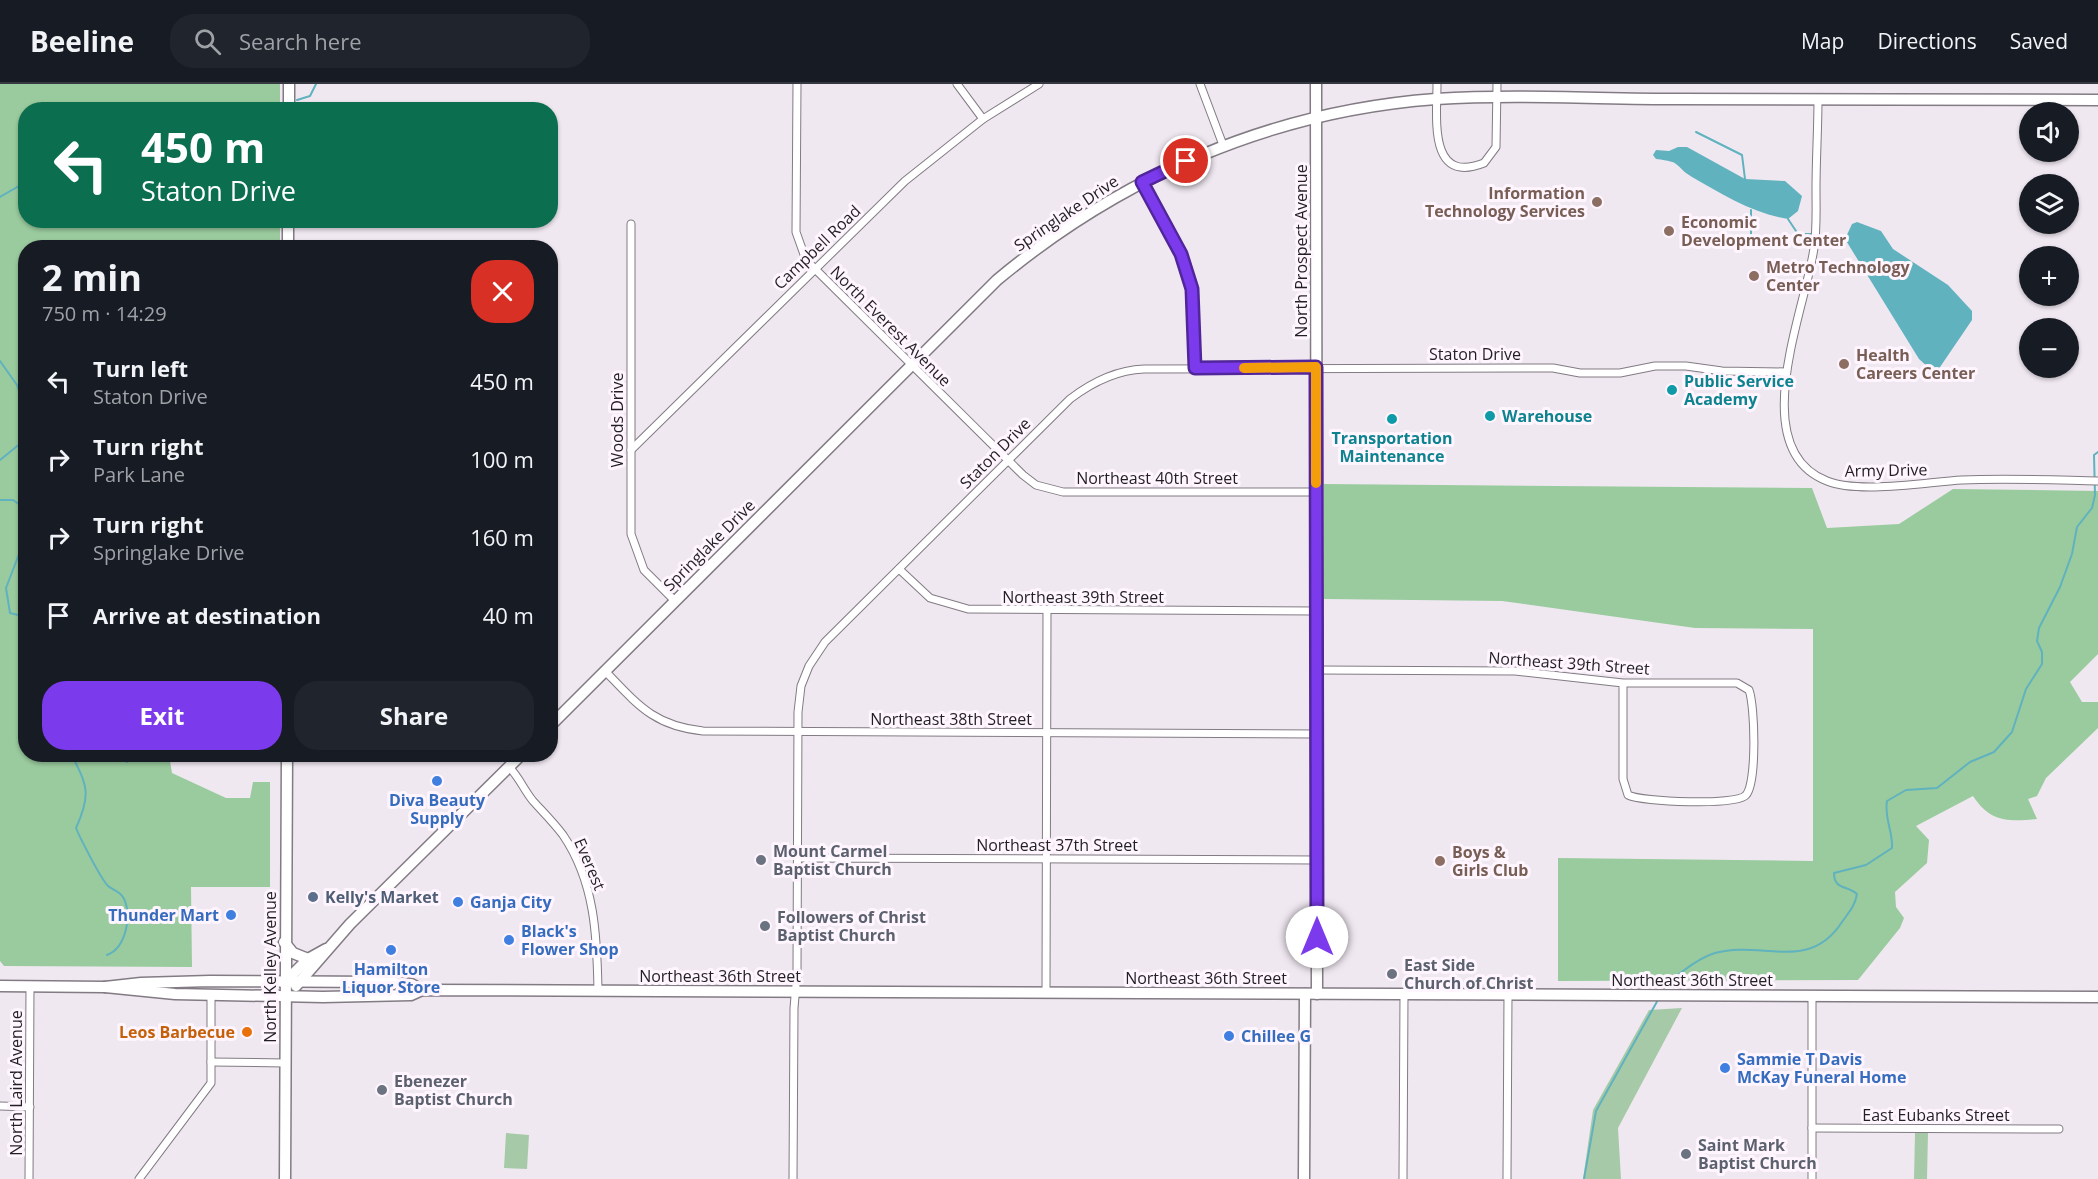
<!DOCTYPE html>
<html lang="en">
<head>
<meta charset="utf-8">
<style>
	:root { --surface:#171b24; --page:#20242c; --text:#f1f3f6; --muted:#9ea1a6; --line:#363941; --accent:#7c3aed }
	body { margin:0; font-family:"Open Sans",sans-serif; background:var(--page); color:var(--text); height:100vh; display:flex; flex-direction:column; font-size:22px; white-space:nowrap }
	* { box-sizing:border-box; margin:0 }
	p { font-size:20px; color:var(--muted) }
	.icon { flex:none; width:33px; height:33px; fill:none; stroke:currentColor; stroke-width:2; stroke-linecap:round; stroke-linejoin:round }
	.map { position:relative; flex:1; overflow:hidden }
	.side { position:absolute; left:18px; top:156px; width:540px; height:522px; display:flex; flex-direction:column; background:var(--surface); border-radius:24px; box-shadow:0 2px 4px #0004 }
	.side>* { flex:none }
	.banner { position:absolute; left:18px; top:18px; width:540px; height:126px; border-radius:24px; box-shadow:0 2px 4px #0004; background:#0b6e4f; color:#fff; overflow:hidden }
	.fabs { position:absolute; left:2019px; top:18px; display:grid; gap:12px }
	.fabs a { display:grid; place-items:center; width:60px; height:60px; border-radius:50%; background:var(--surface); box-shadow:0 2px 4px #0004; font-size:30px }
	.pin { position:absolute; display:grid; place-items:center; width:51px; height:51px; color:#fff; margin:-26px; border:3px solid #fff; border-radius:50%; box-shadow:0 2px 6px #0007 }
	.me { position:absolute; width:66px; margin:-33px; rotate:0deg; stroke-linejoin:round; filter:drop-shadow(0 0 4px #0008) }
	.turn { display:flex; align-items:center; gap:21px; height:126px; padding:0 24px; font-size:27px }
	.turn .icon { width:78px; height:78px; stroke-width:2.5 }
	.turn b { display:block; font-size:42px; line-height:51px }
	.round { display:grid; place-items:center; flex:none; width:63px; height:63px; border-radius:24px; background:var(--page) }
	.summary { display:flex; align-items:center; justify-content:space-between; height:102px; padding:0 24px }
	h1 { font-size:36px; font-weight:700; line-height:45px }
	.button { display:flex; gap:12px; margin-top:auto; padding:12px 24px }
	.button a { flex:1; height:69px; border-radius:24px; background:var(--accent); color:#fff; font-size:24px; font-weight:700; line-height:69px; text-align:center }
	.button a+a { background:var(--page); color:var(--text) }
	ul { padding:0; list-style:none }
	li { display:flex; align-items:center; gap:18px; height:78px; padding:0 24px }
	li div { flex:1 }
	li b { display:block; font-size:22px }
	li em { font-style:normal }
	header { display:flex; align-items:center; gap:36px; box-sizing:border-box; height:84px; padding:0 30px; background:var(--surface); border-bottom:2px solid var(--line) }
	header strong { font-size:28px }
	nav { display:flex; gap:33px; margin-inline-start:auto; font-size:21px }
	.search { width:420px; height:54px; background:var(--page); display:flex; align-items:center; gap:15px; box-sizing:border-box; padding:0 21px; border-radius:24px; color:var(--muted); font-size:22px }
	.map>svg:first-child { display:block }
	.green { fill:#a6caa8 }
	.forest { fill:#9acb9e }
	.water { fill:#60b2bf }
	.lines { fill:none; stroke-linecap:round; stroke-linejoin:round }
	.stream { stroke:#60b2bf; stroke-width:2 }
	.street-casing { stroke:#827b83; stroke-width:9 }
	.secondary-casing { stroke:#827b83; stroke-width:13 }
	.street { stroke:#fff; stroke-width:7 }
	.secondary { stroke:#fff; stroke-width:10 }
	.route-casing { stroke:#51269a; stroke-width:15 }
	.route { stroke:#7c3aed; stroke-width:10 }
	.slow { stroke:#f59e0b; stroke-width:10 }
	.education-dot { fill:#8d6e63; stroke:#fef5ff; stroke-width:2 }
	.culture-dot { fill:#0f9aa8; stroke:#fef5ff; stroke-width:2 }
	.shop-dot { fill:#3f7fe0; stroke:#fef5ff; stroke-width:2 }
	.worship-dot { fill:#6b7280; stroke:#fef5ff; stroke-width:2 }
	.service-dot { fill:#5c6f8a; stroke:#fef5ff; stroke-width:2 }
	.food-dot { fill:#e8710a; stroke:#fef5ff; stroke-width:2 }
	.labels { text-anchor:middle; stroke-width:6; stroke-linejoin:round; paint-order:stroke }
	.education-label { font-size:16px; font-weight:bold; fill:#785e54; stroke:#fef5ff; text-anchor:start }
	.street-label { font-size:16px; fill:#221f23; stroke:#fef5ff }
	.culture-label { font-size:16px; font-weight:bold; fill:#0d838f; stroke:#fef5ff; text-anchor:start }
	.shop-label { font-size:16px; font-weight:bold; fill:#366cbe; stroke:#fef5ff; text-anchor:start }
	.worship-label { font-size:16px; font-weight:bold; fill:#5b616d; stroke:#fef5ff; text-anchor:start }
	.service-label { font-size:16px; font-weight:bold; fill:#4e5e75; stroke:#fef5ff; text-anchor:start }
	.food-label { font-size:16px; font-weight:bold; fill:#c56008; stroke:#fef5ff; text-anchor:end }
</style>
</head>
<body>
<header>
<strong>Beeline</strong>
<div class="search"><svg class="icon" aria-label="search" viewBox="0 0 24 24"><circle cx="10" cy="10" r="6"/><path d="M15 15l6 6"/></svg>Search here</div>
<nav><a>Map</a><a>Directions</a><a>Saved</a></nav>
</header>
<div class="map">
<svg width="2098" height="1095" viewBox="0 0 2098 1095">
	<rect width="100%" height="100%" fill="#f0e8f1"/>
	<g class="green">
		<path d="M1682 924 1618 1044 1621 1095H1583L1593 1026 1649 926Z"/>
		<path d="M506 1049 529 1051 527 1085 504 1084Z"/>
		<path d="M1915 1049H1928L1927 1095H1914Z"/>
	</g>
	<g class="forest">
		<path d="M0 0H280V25L26 26V136L280 137V163L26 164V670L169 671 172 689 226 714H250L253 698H270V803H191L192 883 4 882 0 877Z"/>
		<path d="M1324 400 1812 404 1827 444 1899 440 1953 405 2098 407V570L2070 598 2082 618H2098V644L2046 694 2037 712 2028 715 2037 735C2008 738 1990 738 1973 712L1916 742 1929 756 1927 779 1895 808 1896 823 1904 834 1900 844 1858 896 1558 897V774L1813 777V545L1695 544 1502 517 1324 515Z"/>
	</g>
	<g class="water">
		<path d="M1678 63H1687L1745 95 1785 97 1802 112 1798 127 1788 135C1754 130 1722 110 1692 93 1673 81 1683 78 1656 75L1653 71 1656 66 1669 67Z"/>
		<path d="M1857 138 1881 147 1893 165 1948 201 1972 227V236L1938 286 1929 284 1919 275 1845 155 1852 140Z"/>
	</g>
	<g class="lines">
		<g class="stream">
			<path d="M297 16 310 12 316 0"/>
			<path d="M276 26 282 20"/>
			<path d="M1696 48 1742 71 1745 95"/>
			<path d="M0 113 26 98"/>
			<path d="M1788 135 1798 150H1813"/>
			<path d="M1751 160V126"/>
			<path d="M0 277 17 301 26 328"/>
			<path d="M0 376 21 359 26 347"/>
			<path d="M0 416H13L26 425"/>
			<path d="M26 452 6 504 10 529 26 533"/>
			<path d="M71 670C88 702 91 711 76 744 80 754 101 795 108 802 113 806 119 807 123 813 133 830 126 864 107 871"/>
			<path d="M120 670 127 678 134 670"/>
			<path d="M1663 907C1668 898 1675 893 1683 887 1691 881 1704 872 1715 869 1762 856 1809 889 1842 838 1849 828 1855 822 1857 810 1847 801 1834 806 1834 789L1866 781 1892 764C1893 748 1884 733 1887 717L1906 706 1937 704 1970 678 1994 668 2012 648 2026 605 2042 580V568L2037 557 2039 544 2060 503 2072 470 2077 443 2092 424 2095 411 2094 371 2098 368"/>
			<path d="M1584 1095 1596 1027 1659 914"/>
		</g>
		<g class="street-casing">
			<g id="street">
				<path d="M797 0 796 148 806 176 1023 391 1036 401 1063 408H1316"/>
				<path d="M957 0 983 35"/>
				<path d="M1200 0 1223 61"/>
				<path d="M1437 0C1437 34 1428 101 1484 79L1496 63 1497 0"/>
				<path d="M1818 15C1818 45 1816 75 1816 105 1816 125 1817 145 1814 164 1806 224 1744 365 1827 397 1859 410 1926 398 1962 396 2007 394 2053 396 2098 397"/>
				<path d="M1142 98 1181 170 1192 205 1195 284"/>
				<path d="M631 140V450L644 486 675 517"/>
				<path d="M631 366 905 97 983 35 1039 0"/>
				<path d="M899 485 930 514 968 525 1317 527"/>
				<path d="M1317 586 1515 587 1623 599H1737L1749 606C1755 622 1757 699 1746 711 1737 722 1641 718 1628 711L1623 695V599"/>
				<path d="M605 587C638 621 654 642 703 647L1317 650"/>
				<path d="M509 683C519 693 524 706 533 717 543 728 554 739 563 751 595 798 597 852 598 906"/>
				<path d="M797 774 1317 776"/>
				<path d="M1046 908 1047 526"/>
				<path d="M211 978 285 979"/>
				<path d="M0 1022 30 1023"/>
				<path d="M1812 1044 2059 1045"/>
				<path d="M29 1095 30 902"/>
				<path d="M139 1095 211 999V910"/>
				<path d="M793 1095 794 924 797 889 798 628 801 602 809 582 825 558 1070 315C1091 299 1117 286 1144 285L1553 284 1580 289H1620L1655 282H1686L1722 287 1786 288"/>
				<path d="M1403 1095 1404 910"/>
				<path d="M1507 1095 1508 910"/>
				<path d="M1812 1095V912"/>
			</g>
		</g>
		<g class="secondary-casing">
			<g id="secondary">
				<path d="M1316 0 1317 910"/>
				<path d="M289 26V0"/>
				<path d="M288 164V136"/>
				<path d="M550 642 997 196C1122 92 1272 27 1436 15 1516 10 1598 15 1678 15 1818 15 1958 16 2098 16"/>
				<path d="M284 858 293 869 308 875"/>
				<path d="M284 899 308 875 326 865"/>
				<path d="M0 902 105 903 141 899 210 897 380 898 411 900 422 906"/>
				<path d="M296 902 350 840 522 670"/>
				<path d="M105 903 175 910 323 913 411 911 422 906 2098 913"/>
				<path d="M285 1095 287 670"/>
				<path d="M1304 1095 1305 910"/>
			</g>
		</g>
		<use href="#street" class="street"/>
		<use href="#secondary" class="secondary"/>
	</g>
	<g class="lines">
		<g class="route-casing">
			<path id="route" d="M1186 77 1142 98 1181 170 1192 205 1195 284 1316 283 1317 853"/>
		</g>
		<use href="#route" class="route"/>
		<path class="slow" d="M1244 284 1316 283V399"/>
	</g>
	<g class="education-dot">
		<circle cx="1597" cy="118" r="6"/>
		<circle cx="1669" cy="147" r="6"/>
		<circle cx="1754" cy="192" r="6"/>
		<circle cx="1844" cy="280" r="6"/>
		<circle cx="1440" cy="777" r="6"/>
	</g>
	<g class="culture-dot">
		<circle cx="1672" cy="306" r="6"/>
		<circle cx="1490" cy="332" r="6"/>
		<circle cx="1392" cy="335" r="6"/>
	</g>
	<g class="shop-dot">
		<circle cx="437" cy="697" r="6"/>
		<circle cx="458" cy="818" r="6"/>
		<circle cx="231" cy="831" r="6"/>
		<circle cx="509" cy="856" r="6"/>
		<circle cx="391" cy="866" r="6"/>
		<circle cx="1229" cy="952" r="6"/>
		<circle cx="1725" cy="984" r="6"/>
	</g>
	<g class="worship-dot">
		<circle cx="761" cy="776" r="6"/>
		<circle cx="765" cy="842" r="6"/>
		<circle cx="1392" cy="890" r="6"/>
		<circle cx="382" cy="1006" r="6"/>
		<circle cx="1686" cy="1070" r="6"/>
	</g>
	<circle class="service-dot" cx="313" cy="813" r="6"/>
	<circle class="food-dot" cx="247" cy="948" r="6"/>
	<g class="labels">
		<g class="education-label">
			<text x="1585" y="115" text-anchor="end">Information<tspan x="1585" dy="18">Technology Services</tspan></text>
			<text x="1681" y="144">Economic<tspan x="1681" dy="18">Development Center</tspan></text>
			<text x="1766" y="189">Metro Technology<tspan x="1766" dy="18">Center</tspan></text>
			<text x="1856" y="277">Health<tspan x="1856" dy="18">Careers Center</tspan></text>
			<text x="1452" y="774">Boys &amp;<tspan x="1452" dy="18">Girls Club</tspan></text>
		</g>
		<g class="street-label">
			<text transform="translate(1066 129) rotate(-34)" y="6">Springlake Drive</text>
			<text transform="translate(817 163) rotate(-44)" y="6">Campbell Road</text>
			<text transform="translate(1301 167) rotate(-90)" y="6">North Prospect Avenue</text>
			<text transform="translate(891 242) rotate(45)" y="6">North Everest Avenue</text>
			<text x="1475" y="276">Staton Drive</text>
			<text transform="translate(617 336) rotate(-90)" y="6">Woods Drive</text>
			<text transform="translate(995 369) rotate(-45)" y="6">Staton Drive</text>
			<text transform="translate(1886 386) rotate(-1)" y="6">Army Drive</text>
			<text x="1157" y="400">Northeast 40th Street</text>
			<text transform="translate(709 461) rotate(-45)" y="6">Springlake Drive</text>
			<text x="1083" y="519">Northeast 39th Street</text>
			<text transform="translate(1569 579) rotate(4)" y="6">Northeast 39th Street</text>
			<text x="951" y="641">Northeast 38th Street</text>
			<text x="1057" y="767">Northeast 37th Street</text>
			<text transform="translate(590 780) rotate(67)" y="6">Everest</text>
			<text transform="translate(270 883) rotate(-90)" y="6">North Kelley Avenue</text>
			<text x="720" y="898">Northeast 36th Street</text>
			<text x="1206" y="900">Northeast 36th Street</text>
			<text x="1692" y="902">Northeast 36th Street</text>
			<text transform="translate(16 999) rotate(-90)" y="6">North Laird Avenue</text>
			<text x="1936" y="1037">East Eubanks Street</text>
		</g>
		<g class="culture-label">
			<text x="1684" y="303">Public Service<tspan x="1684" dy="18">Academy</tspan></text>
			<text x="1502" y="338">Warehouse</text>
			<text x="1392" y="360" text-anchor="middle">Transportation<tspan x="1392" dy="18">Maintenance</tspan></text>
		</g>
		<g class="shop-label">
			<text x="437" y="722" text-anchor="middle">Diva Beauty<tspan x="437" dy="18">Supply</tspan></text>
			<text x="470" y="824">Ganja City</text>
			<text x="219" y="837" text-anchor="end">Thunder Mart</text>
			<text x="521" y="853">Black's<tspan x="521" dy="18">Flower Shop</tspan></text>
			<text x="391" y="891" text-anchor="middle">Hamilton<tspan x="391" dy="18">Liquor Store</tspan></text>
			<text x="1241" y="958">Chillee G</text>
			<text x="1737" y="981">Sammie T Davis<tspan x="1737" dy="18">McKay Funeral Home</tspan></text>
		</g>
		<g class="worship-label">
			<text x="773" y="773">Mount Carmel<tspan x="773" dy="18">Baptist Church</tspan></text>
			<text x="777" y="839">Followers of Christ<tspan x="777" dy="18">Baptist Church</tspan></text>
			<text x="1404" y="887">East Side<tspan x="1404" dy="18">Church of Christ</tspan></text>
			<text x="394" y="1003">Ebenezer<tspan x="394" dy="18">Baptist Church</tspan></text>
			<text x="1698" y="1067">Saint Mark<tspan x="1698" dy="18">Baptist Church</tspan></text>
		</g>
		<g class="service-label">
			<text x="325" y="819">Kelly's Market</text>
		</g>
		<g class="food-label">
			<text x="235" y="954">Leos Barbecue</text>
		</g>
	</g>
</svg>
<div class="fabs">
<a><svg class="icon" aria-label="sound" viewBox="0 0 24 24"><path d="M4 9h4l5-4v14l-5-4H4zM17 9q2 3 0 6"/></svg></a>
<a><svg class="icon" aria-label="layers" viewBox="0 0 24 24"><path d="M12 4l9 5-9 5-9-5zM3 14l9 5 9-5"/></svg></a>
<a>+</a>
<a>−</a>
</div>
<div class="pin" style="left:1186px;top:77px;background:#d93025"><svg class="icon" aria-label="arrive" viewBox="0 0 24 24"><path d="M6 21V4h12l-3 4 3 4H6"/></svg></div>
<svg class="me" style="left:1317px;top:853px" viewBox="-20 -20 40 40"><circle r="19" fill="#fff"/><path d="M0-13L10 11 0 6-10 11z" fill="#7c3aed"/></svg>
<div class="banner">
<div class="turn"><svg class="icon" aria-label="left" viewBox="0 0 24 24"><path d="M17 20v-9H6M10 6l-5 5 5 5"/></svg><div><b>450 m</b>Staton Drive</div></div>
</div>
<section class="side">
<div class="summary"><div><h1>2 min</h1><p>750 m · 14:29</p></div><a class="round" style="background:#d93025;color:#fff"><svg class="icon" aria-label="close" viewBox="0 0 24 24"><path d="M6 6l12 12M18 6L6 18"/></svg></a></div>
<ul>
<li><svg class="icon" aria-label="left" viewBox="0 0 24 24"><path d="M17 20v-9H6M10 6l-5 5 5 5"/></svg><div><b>Turn left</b><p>Staton Drive</p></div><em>450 m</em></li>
<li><svg class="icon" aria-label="right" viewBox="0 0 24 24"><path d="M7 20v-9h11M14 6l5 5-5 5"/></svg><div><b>Turn right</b><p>Park Lane</p></div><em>100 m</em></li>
<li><svg class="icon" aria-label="right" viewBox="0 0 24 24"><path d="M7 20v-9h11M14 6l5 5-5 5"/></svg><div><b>Turn right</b><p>Springlake Drive</p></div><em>160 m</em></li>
<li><svg class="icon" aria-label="arrive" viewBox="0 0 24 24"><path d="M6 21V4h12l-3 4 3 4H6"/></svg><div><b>Arrive at destination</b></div><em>40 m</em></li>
</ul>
<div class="button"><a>Exit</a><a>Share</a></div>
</section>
</div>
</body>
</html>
